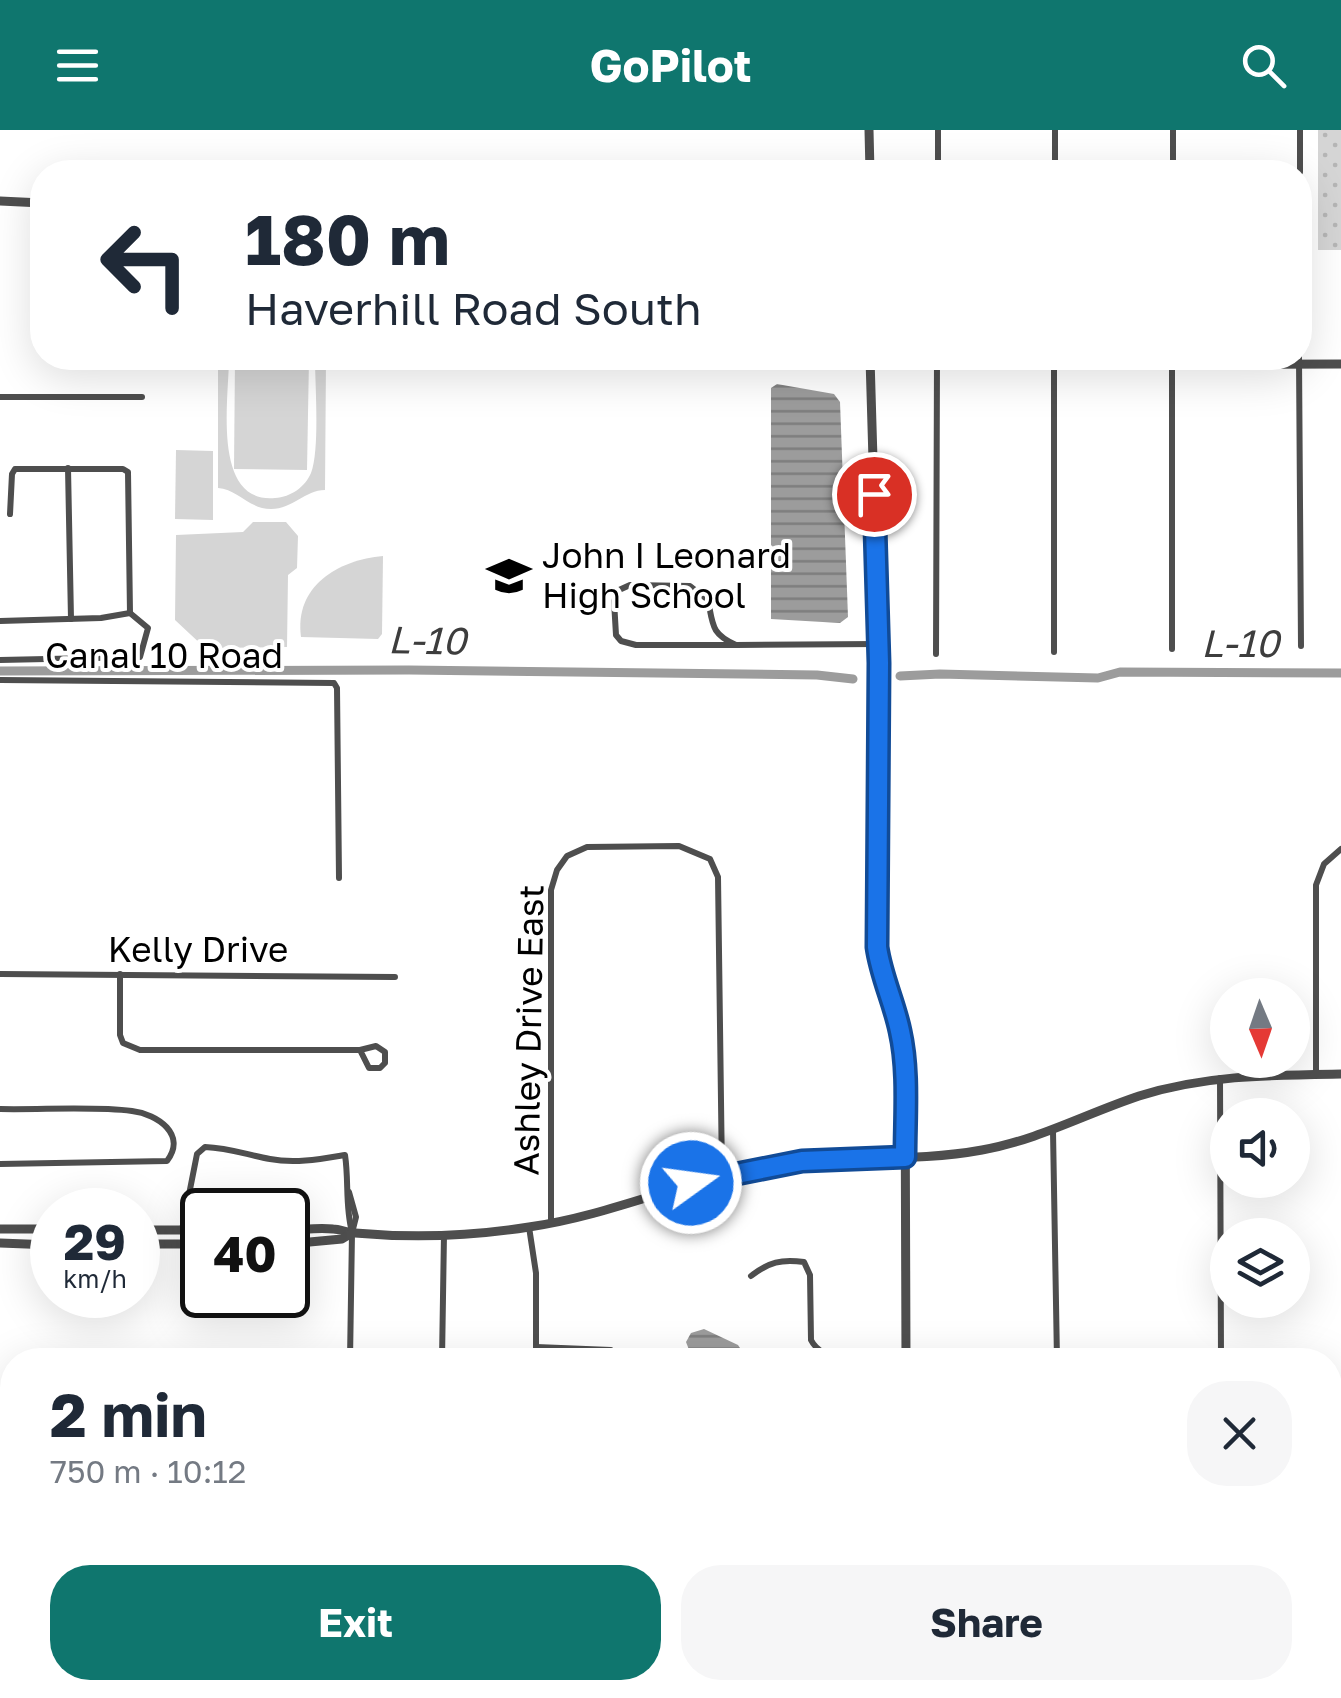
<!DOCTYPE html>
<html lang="en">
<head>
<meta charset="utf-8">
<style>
	:root { --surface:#fff; --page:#f6f6f7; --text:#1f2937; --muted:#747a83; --accent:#0f766e }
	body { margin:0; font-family:"Golos Text",sans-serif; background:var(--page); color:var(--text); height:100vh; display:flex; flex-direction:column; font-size:38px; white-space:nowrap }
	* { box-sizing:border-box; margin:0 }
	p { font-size:32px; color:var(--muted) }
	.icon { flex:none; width:55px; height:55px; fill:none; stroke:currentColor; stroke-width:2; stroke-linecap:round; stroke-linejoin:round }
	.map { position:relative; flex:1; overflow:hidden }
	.drawer { position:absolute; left:0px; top:1218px; width:1342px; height:352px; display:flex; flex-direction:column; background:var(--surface); border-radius:40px 40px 0 0; box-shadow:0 10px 40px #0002 }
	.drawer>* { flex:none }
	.banner { position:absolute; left:30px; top:30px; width:1282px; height:210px; border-radius:40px; box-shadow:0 10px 40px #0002; background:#fff; color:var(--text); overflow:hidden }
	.needle { width:65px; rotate:178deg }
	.fabs { position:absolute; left:1210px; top:848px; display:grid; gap:20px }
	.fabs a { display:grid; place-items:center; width:100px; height:100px; border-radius:50%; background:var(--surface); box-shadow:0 10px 40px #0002; font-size:50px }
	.speed { position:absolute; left:30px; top:1058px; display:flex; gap:20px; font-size:50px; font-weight:700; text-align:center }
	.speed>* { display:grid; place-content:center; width:130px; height:130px; border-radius:50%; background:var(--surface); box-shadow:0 10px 40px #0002; line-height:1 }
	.speed small { font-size:25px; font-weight:400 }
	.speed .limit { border:5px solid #111; border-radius:15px; background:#fff; color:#111 }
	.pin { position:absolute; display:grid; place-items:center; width:85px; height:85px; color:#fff; margin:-42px; border:5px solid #fff; border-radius:50%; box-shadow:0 2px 10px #0007 }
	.me { position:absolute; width:110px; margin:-55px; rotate:76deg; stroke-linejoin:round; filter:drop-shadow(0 0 8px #0008) }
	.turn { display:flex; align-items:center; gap:35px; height:210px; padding:0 50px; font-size:45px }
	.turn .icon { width:130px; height:130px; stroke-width:2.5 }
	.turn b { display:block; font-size:70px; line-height:85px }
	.round { display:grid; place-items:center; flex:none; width:105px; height:105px; border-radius:40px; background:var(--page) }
	.head { display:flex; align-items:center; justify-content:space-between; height:170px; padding:0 50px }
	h1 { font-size:60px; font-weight:700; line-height:75px }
	.action { display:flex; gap:20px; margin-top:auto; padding:20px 50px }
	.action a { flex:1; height:115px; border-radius:40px; background:var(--accent); color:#fff; font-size:40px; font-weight:700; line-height:115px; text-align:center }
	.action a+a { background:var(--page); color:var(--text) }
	header { display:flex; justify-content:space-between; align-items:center; height:130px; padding:0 50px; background:var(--accent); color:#fff; font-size:45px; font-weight:700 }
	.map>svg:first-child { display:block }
	.green { fill:url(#green-dots) }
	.pitch { fill:#d5d5d5 }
	.water { fill:url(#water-rules) }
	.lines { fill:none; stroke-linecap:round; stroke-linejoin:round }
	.canal { stroke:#9c9c9c; stroke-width:9 }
	.minor { stroke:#4e4e4e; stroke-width:6 }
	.tertiary { stroke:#4e4e4e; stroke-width:9 }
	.route-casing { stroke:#114b97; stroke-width:25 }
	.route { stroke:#1a73e8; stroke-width:18 }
	.labels { text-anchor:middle; stroke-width:8; stroke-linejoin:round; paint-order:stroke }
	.poi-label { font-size:35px; fill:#000; stroke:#fff; text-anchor:start }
	.street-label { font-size:35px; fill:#000; stroke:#fff }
	.water-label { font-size:38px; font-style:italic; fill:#3d3d3d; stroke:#fff }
</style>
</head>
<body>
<header><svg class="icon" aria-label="menu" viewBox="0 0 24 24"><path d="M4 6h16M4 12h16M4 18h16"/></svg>GoPilot<svg class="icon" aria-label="search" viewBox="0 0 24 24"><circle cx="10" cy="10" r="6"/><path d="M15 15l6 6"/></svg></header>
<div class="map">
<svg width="1341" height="1568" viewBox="0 0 1341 1568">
	<defs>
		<pattern id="green-dots" width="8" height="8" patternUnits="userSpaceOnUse" patternTransform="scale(2.5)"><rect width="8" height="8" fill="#d5d5d5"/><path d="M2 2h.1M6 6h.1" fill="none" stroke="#b5b5b5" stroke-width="1.8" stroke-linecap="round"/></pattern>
		<pattern id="water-rules" width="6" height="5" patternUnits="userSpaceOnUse" patternTransform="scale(2.5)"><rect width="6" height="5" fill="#9c9c9c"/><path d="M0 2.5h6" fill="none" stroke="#7d7d7d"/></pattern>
	</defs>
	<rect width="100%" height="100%" fill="#fff"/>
	<g class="green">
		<rect x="1318" y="0" width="23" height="120"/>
		<rect x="688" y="32" width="174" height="10"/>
	</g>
	<g class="pitch">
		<path d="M218 228H229C229 267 211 374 275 368 291 367 305 357 311 343 320 319 315 255 315 228H326L325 360C305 360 293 379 271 379 249 379 237 359 218 358Z"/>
		<path d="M235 228H309L307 340 234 339Z"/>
		<path d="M176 320 213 321V390L175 389Z"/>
		<path d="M253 392H286L298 406 297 438 288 445 287 517 205 518 175 490 176 405 243 402Z"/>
		<path d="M383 426 382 504 378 509 301 507C294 456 338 430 383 426Z"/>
	</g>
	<g class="water">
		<path d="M777 254 834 264 840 272 848 487 840 493 771 489V258Z"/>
		<path d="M704 1199 738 1215 748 1230H693L686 1212 691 1203Z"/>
	</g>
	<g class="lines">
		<g class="canal">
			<path d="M0 541 409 540 817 545 853 549"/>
			<path d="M900 546 940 544 1098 548 1120 542 1341 543"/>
			<path d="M0 1484H12"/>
			<path d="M1330 1497H1341"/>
		</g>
		<g class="minor">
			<path d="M938 42V0"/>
			<path d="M1055 42V0"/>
			<path d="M1173 42V0"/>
			<path d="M1300 42V0"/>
			<path d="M1299 228 1301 516"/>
			<path d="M0 267H142"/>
			<path d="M68 338 71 489"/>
			<path d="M0 491 101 488 130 483"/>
			<path d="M736 515H636L621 511 616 505 614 471 619 460 630 455 690 456 708 470C713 495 711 504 736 515L878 514"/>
			<path d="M1172 519V228"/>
			<path d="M1054 522V228"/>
			<path d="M936 524 937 228"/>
			<path d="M0 530 140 527 148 498 130 483 128 342 123 339H15L12 344 10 384"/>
			<path d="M0 550 334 553 337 558 339 748"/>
			<path d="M0 844 395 847"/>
			<path d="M120 844V905L123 913 140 920H360L376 916 385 922V933L380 938H369L360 920"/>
			<path d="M1316 945V755L1324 734 1341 719"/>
			<path d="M1220 948 1221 1230"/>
			<path d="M0 979C40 980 94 976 132 981 158 984 187 1005 167 1031L0 1034"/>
			<path d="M1053 1001 1057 1230"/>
			<path d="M349 1062 356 1087 352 1103 350 1230"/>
			<path d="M187 1070 191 1077V1100"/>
			<path d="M551 1093V760L557 740 567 726 587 717 679 716 710 729 718 747 722 1045"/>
			<path d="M529 1097 536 1143V1230"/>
			<path d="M182 1100 197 1024 205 1017C230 1018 247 1025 270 1029 295 1034 321 1029 345 1025 349 1051 345 1077 352 1102"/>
			<path d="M751 1146C769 1132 781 1129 804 1132L810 1145 811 1210C825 1238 879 1227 906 1226"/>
			<path d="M536 1217 611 1220 623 1230"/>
			<path d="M442 1230 444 1104"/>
			<path d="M221 1568V1558"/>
			<path d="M639 1568V1558"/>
			<path d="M1058 1568V1558"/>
			<path d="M1159 1568V1558"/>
			<path d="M1243 1568V1558"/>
		</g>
		<g class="tertiary">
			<path d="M869 0 870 42"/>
			<path d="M0 71 42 73"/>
			<path d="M826 228 937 235 1341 234"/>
			<path d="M870 228 879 533 877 817C883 857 902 894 905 935L906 1230"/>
			<path d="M0 1099H52"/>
			<path d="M138 1100H202"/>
			<path d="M288 1100C302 1100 318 1097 333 1099 340 1099 348 1103 355 1103 411 1108 473 1106 529 1097 612 1085 688 1049 770 1035 840 1024 912 1033 982 1020 1038 1010 1085 984 1139 966 1205 945 1272 945 1341 944"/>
			<path d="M0 1113 52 1115"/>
			<path d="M138 1114H202"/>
			<path d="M288 1114 342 1109 352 1103"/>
			<path d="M879 1568V1558"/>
		</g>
	</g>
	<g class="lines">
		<g class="route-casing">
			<path id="route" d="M691 1053 802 1031 905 1027C905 986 909 941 900 901 894 872 881 846 877 817L879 533 874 364"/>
		</g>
		<use href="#route" class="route"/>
	</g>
	<defs>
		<g id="school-bare" transform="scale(3.45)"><path d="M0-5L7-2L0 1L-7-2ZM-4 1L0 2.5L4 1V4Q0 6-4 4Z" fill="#000" stroke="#fff" stroke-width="2.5" paint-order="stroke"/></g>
	</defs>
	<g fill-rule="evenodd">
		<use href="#school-bare" x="509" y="446"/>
	</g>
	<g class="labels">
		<g class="poi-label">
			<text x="542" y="438">John I Leonard<tspan x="542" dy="40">High School</tspan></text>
		</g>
		<g class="street-label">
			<text x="164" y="538">Canal 10 Road</text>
			<text x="198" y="832">Kelly Drive</text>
			<text transform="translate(529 900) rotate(-89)" y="12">Ashley Drive East</text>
		</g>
		<g class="water-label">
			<text transform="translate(427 511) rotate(1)" y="13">L-10</text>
			<text x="1240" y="527">L-10</text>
		</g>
	</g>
</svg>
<div class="fabs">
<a><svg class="needle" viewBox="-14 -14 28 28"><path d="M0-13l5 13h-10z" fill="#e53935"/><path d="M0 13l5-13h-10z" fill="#747a83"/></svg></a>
<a><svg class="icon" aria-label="sound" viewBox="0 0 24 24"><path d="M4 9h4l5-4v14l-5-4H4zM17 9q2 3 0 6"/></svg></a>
<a><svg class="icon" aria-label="layers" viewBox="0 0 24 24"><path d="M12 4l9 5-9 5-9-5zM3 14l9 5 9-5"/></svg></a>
</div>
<div class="speed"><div>29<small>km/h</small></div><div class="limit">40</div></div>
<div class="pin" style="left:874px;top:364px;background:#d93025"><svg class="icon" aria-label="arrive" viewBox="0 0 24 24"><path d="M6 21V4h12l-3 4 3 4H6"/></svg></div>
<svg class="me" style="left:691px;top:1053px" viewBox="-20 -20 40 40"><circle r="17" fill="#1a73e8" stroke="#fff" stroke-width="3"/><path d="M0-11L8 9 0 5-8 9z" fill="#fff"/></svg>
<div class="banner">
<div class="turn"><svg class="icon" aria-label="left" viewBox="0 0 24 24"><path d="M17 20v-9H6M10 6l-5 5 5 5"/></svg><div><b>180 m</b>Haverhill Road South</div></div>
</div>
<section class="drawer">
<div class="head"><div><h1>2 min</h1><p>750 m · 10:12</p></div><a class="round"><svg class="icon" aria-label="close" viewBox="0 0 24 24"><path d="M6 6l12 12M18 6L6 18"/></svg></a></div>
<div class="action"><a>Exit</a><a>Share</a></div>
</section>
</div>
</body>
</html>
